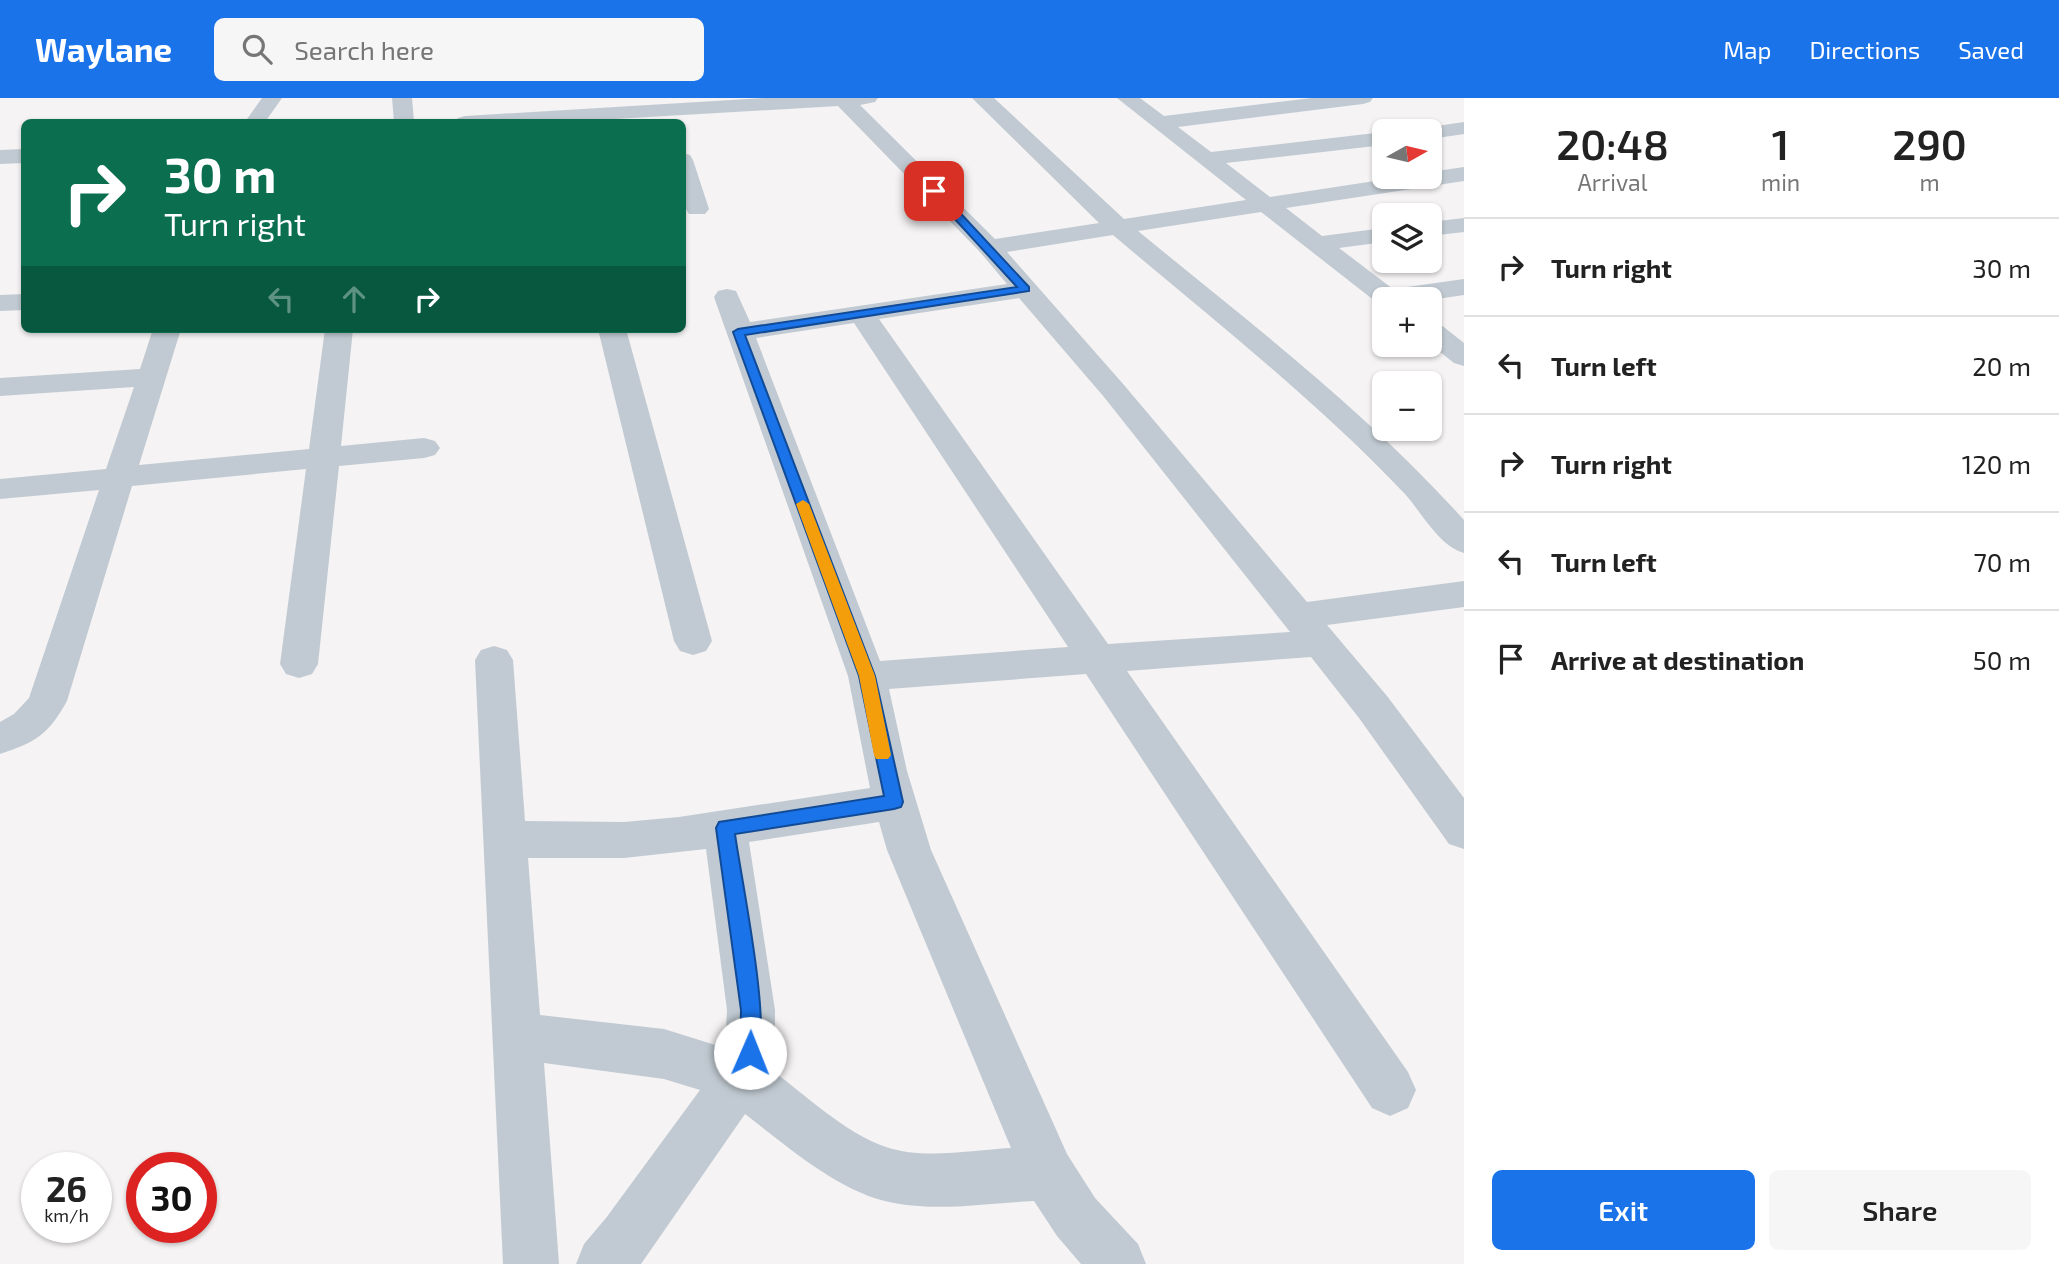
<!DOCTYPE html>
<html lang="en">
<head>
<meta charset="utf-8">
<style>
	:root { --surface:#fff; --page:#f6f6f6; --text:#222; --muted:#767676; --line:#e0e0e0; --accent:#1a73e8 }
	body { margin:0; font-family:"Exo 2",sans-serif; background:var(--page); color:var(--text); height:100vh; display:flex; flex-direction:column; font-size:26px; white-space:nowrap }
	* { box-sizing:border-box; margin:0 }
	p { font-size:23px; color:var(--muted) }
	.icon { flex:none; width:38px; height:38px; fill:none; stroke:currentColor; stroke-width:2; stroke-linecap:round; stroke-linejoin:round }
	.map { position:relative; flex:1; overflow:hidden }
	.panel { display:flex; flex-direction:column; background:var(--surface); width:595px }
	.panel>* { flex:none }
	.banner { position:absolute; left:21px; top:21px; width:665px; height:214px; border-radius:10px; box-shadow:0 2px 5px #0004; background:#0b6e4f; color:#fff; overflow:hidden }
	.needle { width:46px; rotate:82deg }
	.tools { position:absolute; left:1372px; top:21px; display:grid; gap:14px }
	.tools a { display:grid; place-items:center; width:70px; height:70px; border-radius:10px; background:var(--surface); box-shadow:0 2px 5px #0004; font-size:35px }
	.speed { position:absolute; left:21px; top:1054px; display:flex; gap:14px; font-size:35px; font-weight:700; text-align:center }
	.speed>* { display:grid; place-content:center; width:91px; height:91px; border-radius:50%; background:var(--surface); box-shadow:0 2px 5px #0004; line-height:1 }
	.speed small { font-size:18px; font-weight:400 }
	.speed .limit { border:10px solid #d22; background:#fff; color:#111 }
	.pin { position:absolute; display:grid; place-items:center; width:60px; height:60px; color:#fff; margin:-30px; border-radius:14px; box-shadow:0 4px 10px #0006 }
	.me { position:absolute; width:77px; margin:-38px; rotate:1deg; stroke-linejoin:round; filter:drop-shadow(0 0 5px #0008) }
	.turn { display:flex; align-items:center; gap:24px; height:147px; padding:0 28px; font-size:32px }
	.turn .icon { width:91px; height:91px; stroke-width:2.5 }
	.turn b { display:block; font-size:49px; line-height:60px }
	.lanes { display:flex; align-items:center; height:66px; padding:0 28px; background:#0003; justify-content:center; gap:35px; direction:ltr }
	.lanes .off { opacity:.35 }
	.eta { display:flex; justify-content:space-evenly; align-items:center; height:119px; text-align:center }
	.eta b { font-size:42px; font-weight:600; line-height:49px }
	.primary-button { display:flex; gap:14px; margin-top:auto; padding:14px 28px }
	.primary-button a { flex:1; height:80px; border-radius:10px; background:var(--accent); color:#fff; font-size:28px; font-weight:600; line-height:80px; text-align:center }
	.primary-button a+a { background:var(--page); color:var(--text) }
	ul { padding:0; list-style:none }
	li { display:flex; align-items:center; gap:21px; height:98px; padding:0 28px; border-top:2px solid var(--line) }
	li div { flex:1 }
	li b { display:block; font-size:26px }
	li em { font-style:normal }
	header { display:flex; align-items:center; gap:42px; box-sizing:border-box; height:98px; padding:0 35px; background:var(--accent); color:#fff }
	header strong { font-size:33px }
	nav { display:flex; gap:38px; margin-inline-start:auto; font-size:24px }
	.search { width:490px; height:63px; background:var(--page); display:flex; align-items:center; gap:18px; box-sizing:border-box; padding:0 24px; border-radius:10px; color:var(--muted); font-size:26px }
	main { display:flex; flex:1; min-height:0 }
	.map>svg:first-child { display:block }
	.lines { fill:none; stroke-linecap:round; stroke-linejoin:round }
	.minor { fill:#c1cad2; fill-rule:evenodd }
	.route { fill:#1a73e8; stroke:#114b97; stroke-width:2 }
	.slow { fill:#f59e0b }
</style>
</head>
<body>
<header>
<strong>Waylane</strong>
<div class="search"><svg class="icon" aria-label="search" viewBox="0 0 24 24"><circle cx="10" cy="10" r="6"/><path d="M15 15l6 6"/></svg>Search here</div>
<nav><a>Map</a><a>Directions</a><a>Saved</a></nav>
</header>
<main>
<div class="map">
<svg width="1464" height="1166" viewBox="0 0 1464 1166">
	<rect width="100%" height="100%" fill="#f5f3f3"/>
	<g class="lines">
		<g class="minor">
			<path d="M262 0H282L265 24H245Z"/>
			<path d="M392 0H412L414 24H394Z"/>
			<path d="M764 0H878L875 4 860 7 995 141 1099 125 972 0H994L1124 121 1246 102 1117 0H1140L1164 18 1312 0H1373L1370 4 1363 6 1178 29 1211 54 1384 34V47L1226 65 1270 99 1401 79H1430V74L1464 69V83L1286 110 1322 138 1384 130V144L1339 150 1393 191 1464 181V197L1430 202 1384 201V208L1380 207 1261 114 1138 133C1250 225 1367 314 1464 422V455C1439 448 1422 415 1405 396 1316 302 1212 221 1113 137L1007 154 1124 287 1307 504 1464 483V509L1327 527 1387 598 1464 700V751L1449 746 1359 620 1311 559 1127 573 1408 974 1416 992 1408 1010 1390 1018 1372 1010 1086 576 889 591 907 673 931 752 1067 1056 1095 1100 1138 1146 1146 1166H1081L1057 1138 1034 1103C986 1105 933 1115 885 1103 834 1090 786 1047 745 1016L641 1166H576L584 1146 606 1120 700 992 664 981 544 965 559 1166H503L475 562 481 552 494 548 507 552 513 562 525 723 624 724 679 719 870 690 848 578 714 199 718 193 727 191 736 193 750 224 1007 186 980 154 838 8 563 24H454L458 20 465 18ZM1019 200 1104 299 1290 534 1108 546 879 221ZM854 225 1068 549 880 563 756 240ZM879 724 887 752 1011 1050C972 1052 924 1062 886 1049 843 1034 806 997 769 970L775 955V912L749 744ZM706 751 727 912 725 950 664 931 540 917 528 760H624Z"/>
			<path d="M1464 24V36L1430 41V33H1420L1430 29Z"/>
			<path d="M24 51V65L0 66V52Z"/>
			<path d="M682 55 690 57 693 62 709 111 705 116H689C678 100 682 74 682 55Z"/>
			<path d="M1464 120V134L1430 138V124Z"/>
			<path d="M24 196V212L0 213V197Z"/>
			<path d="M1430 224 1440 226 1464 245V268L1454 265 1430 246Z"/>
			<path d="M153 231H181L139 367 309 351 325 231H353L341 348 424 340 435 343 440 350 435 357 424 360 339 368 318 566 312 576 299 580 286 576 280 566 306 371 132 388 67 603C48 637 36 644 0 656V624L14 616 29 600 99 392 0 401V381L106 371 134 289 0 298V280L140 271Z"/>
			<path d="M598 231H626L712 543 706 553 693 557 680 553 674 543Z"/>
		</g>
	</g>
	<path class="route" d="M931 91H938L1029 189V193L745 237 875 578 903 704 901 709 894 711 735 736C741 780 772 928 757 962L750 965 743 962 740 955 741 912 716 730 719 724 884 698 859 578 733 234 738 231 1017 189 931 95Z"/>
	<path class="slow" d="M803 402 809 406 875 578 891 657 888 661H876L874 657 859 578 796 406Z"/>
</svg>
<div class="tools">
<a><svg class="needle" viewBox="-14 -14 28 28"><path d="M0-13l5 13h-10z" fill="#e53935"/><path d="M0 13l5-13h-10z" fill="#767676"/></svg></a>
<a><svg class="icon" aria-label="layers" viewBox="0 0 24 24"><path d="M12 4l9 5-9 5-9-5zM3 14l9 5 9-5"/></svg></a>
<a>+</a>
<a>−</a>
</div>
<div class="speed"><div>26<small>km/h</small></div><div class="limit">30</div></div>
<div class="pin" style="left:934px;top:93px;background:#d93025"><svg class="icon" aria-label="arrive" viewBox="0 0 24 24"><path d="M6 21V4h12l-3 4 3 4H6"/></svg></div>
<svg class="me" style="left:750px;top:955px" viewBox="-20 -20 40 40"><circle r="19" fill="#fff"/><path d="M0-13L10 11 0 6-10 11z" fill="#1a73e8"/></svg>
<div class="banner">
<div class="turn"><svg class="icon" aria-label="right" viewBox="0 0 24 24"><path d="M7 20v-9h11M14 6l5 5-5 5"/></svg><div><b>30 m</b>Turn right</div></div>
<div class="lanes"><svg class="icon off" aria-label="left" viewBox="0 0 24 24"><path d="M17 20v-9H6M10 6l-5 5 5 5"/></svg><svg class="icon off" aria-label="ahead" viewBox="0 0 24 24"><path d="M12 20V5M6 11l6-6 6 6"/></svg><svg class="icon" aria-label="right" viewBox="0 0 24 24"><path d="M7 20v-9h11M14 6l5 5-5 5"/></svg></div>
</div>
</div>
<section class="panel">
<div class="eta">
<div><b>20:48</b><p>Arrival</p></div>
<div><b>1</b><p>min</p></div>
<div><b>290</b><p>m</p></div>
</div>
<ul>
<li><svg class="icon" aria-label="right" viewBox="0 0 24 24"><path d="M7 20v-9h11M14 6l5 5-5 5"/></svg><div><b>Turn right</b></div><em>30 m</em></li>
<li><svg class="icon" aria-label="left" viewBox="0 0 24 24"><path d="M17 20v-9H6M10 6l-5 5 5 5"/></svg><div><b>Turn left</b></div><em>20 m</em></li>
<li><svg class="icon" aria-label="right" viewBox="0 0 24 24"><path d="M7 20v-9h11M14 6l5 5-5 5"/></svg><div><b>Turn right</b></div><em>120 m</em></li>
<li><svg class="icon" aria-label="left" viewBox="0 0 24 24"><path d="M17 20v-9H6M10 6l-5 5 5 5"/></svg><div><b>Turn left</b></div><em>70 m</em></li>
<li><svg class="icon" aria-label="arrive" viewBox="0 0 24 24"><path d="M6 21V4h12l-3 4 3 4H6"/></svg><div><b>Arrive at destination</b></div><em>50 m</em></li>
</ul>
<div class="primary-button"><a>Exit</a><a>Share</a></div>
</section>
</main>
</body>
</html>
